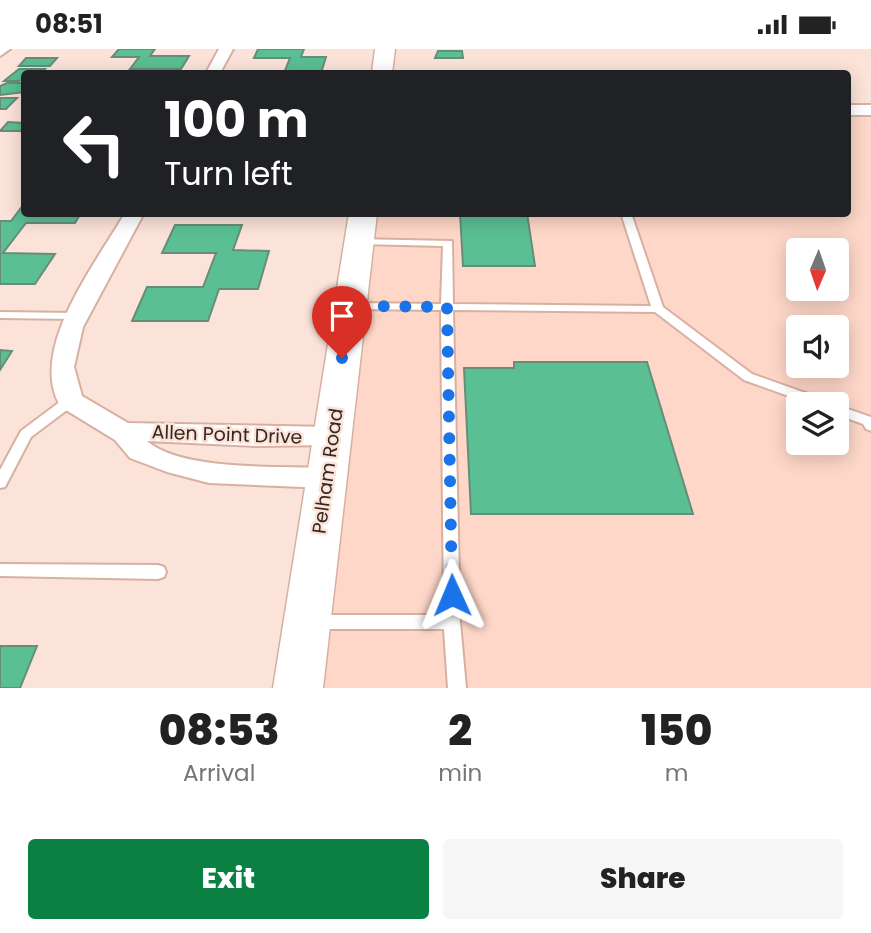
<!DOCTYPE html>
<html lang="en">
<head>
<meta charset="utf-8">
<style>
	:root { --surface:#fff; --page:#f6f6f6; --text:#222; --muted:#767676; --accent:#0b8043 }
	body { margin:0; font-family:Poppins,sans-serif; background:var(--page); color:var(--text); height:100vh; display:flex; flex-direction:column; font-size:26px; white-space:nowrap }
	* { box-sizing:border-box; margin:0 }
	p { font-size:23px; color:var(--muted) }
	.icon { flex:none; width:38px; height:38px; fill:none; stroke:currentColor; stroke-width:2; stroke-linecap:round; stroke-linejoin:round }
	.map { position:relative; height:639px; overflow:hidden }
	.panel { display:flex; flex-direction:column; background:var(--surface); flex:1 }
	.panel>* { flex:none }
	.hud { position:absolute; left:21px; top:21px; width:830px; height:147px; border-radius:7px; box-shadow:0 4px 18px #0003; background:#202124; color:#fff; overflow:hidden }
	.needle { width:46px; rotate:182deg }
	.fabs { position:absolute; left:786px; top:189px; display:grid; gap:14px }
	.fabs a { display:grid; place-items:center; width:63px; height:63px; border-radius:7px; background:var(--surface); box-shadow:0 4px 18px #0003; font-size:35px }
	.pin { position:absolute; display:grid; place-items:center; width:60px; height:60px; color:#fff; margin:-72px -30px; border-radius:50% 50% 50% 0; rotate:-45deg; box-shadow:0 0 7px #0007 }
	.pin .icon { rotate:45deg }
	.me { position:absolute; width:77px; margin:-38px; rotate:359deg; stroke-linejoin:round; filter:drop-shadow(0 0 5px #0008) }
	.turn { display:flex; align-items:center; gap:24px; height:147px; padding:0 28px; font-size:32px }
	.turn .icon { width:91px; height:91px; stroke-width:2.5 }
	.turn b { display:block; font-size:49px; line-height:60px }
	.eta { display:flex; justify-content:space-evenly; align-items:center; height:119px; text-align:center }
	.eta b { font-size:42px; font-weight:800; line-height:49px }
	.primary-button { display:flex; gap:14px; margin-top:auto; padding:14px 28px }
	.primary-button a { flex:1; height:80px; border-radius:7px; background:var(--accent); color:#fff; font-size:28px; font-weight:800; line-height:80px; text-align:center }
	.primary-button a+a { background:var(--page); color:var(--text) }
	.status { display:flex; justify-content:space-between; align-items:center; height:49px; padding:0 35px; background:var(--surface); direction:ltr }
	.status svg { height:19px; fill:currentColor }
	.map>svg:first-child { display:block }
	.built { fill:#fed7c8; fill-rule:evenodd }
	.building { fill:#5abf93; stroke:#678d7a; stroke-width:2 }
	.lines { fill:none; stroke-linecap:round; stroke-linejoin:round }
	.service-casing { stroke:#d7b0a0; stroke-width:4 }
	.minor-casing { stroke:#d7b0a0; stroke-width:4 }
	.secondary-casing { stroke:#d7b0a0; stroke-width:3 }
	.service { fill:#fff; fill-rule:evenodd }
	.minor { fill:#fff; fill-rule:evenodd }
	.secondary { fill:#fff; fill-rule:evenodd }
	.route { stroke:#1a73e8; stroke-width:12; stroke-dasharray:0 21.6 }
	.labels { text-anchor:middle; stroke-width:5; stroke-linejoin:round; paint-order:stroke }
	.street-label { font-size:19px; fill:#362721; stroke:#fce3d9 }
</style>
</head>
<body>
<div class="status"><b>08:51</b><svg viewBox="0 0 49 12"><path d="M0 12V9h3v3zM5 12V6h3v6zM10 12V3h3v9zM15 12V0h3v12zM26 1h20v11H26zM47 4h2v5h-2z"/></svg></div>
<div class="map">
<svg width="871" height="639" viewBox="0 0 871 639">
	<rect width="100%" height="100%" fill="#fce3d9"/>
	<path class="built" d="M847 61H871V639H298L363 165 847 164ZM798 201H836V240H798ZM798 278H836V317H798ZM798 355H836V394H798Z"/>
	<g class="building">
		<path d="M119 0H155L150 7H189L181 20H130L139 8H112Z"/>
		<path d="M258 0H304L301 8H326L321 24H284L290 9H254Z"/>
		<path d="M438 2H462L463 9H435Z"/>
		<path d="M26 9H57L50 17H19Z"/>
		<path d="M19 20H45L41 24H24V29L19 32H4Z"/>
		<path d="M7 34H24V43L0 46V37Z"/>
		<path d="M0 49H17L6 60H0Z"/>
		<path d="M8 73 24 74V78L21 82H0Z"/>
		<path d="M24 155V164H81L75 174H26L3 204 55 205 35 235H0V172H11Z"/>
		<path d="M460 164H527L535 217H463Z"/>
		<path d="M175 176H242L233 201 269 202 258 240H219L208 272H132L147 238H203L216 204H162Z"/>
		<path d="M0 301 12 302 0 321Z"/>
		<path d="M514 313H647L693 465H471L464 319H514Z"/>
		<path d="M0 597H37L20 639H0Z"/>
	</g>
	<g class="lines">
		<g class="service-casing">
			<g id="service">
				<path d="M621 164H631L663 258 752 325 828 352 829 355H811L744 331 655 263 453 261 460 573 466 639H448L444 580H314L308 578 306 573 308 568 314 566H444L441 261 352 260 346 257 352 254 441 255 443 197 359 195 355 194V190L452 192 453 255 651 257Z"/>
				<path d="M0 263 76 264 82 267 76 270 0 269Z"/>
				<path d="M70 348 75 349 76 352 75 355 31 388 5 438 0 439V421L21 382 65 349Z"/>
				<path d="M836 356 871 368V382L866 380 863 375 836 365Z"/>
				<path d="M0 515 158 516 164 518 166 523 164 528 158 530 0 527Z"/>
			</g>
		</g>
		<g class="minor-casing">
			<g id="minor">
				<path d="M0 0H10L0 7Z"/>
				<path d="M219 0H233L220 24H206Z"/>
				<rect x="847" y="56" width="24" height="10"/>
				<path d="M125 164H144L83 278 74 318 82 347 128 374 331 378 340 380 344 387 340 394 331 396 257 397 147 392C181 422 281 417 326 419L336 422 340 429 336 436 326 439 209 434 167 423 130 409 115 391 61 358C26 302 97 213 125 164Z"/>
			</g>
		</g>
		<g class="secondary-casing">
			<g id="secondary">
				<path d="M375 0H395L392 24H372Z"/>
				<path d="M349 164H377L323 639H273Z"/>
			</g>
		</g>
		<use href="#service" class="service"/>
		<use href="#minor" class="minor"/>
		<use href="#secondary" class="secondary"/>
	</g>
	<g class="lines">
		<path class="route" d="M342 309 350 257 447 258 452 546"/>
	</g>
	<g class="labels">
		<g class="street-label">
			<text transform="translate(227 385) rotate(2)" y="7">Allen Point Drive</text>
			<text transform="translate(327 422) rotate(-82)" y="7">Pelham Road</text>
		</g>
	</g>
</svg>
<div class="fabs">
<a><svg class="needle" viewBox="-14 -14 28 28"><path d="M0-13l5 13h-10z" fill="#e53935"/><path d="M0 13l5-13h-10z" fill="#767676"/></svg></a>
<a><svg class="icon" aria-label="sound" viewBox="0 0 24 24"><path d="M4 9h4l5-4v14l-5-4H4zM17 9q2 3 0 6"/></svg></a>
<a><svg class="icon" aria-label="layers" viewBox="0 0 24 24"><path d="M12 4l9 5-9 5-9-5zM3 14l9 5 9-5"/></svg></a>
</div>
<div class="pin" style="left:342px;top:309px;background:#d93025"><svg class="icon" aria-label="arrive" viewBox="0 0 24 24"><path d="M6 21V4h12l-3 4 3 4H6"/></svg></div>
<svg class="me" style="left:452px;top:546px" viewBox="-20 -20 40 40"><path d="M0-17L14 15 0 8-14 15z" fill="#1a73e8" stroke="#fff" stroke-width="4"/></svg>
<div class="hud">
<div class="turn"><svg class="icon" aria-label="left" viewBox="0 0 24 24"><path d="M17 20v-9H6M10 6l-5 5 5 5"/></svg><div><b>100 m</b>Turn left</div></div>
</div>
</div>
<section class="panel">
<div class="eta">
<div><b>08:53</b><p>Arrival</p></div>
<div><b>2</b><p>min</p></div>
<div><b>150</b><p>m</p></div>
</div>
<div class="primary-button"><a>Exit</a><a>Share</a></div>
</section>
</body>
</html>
